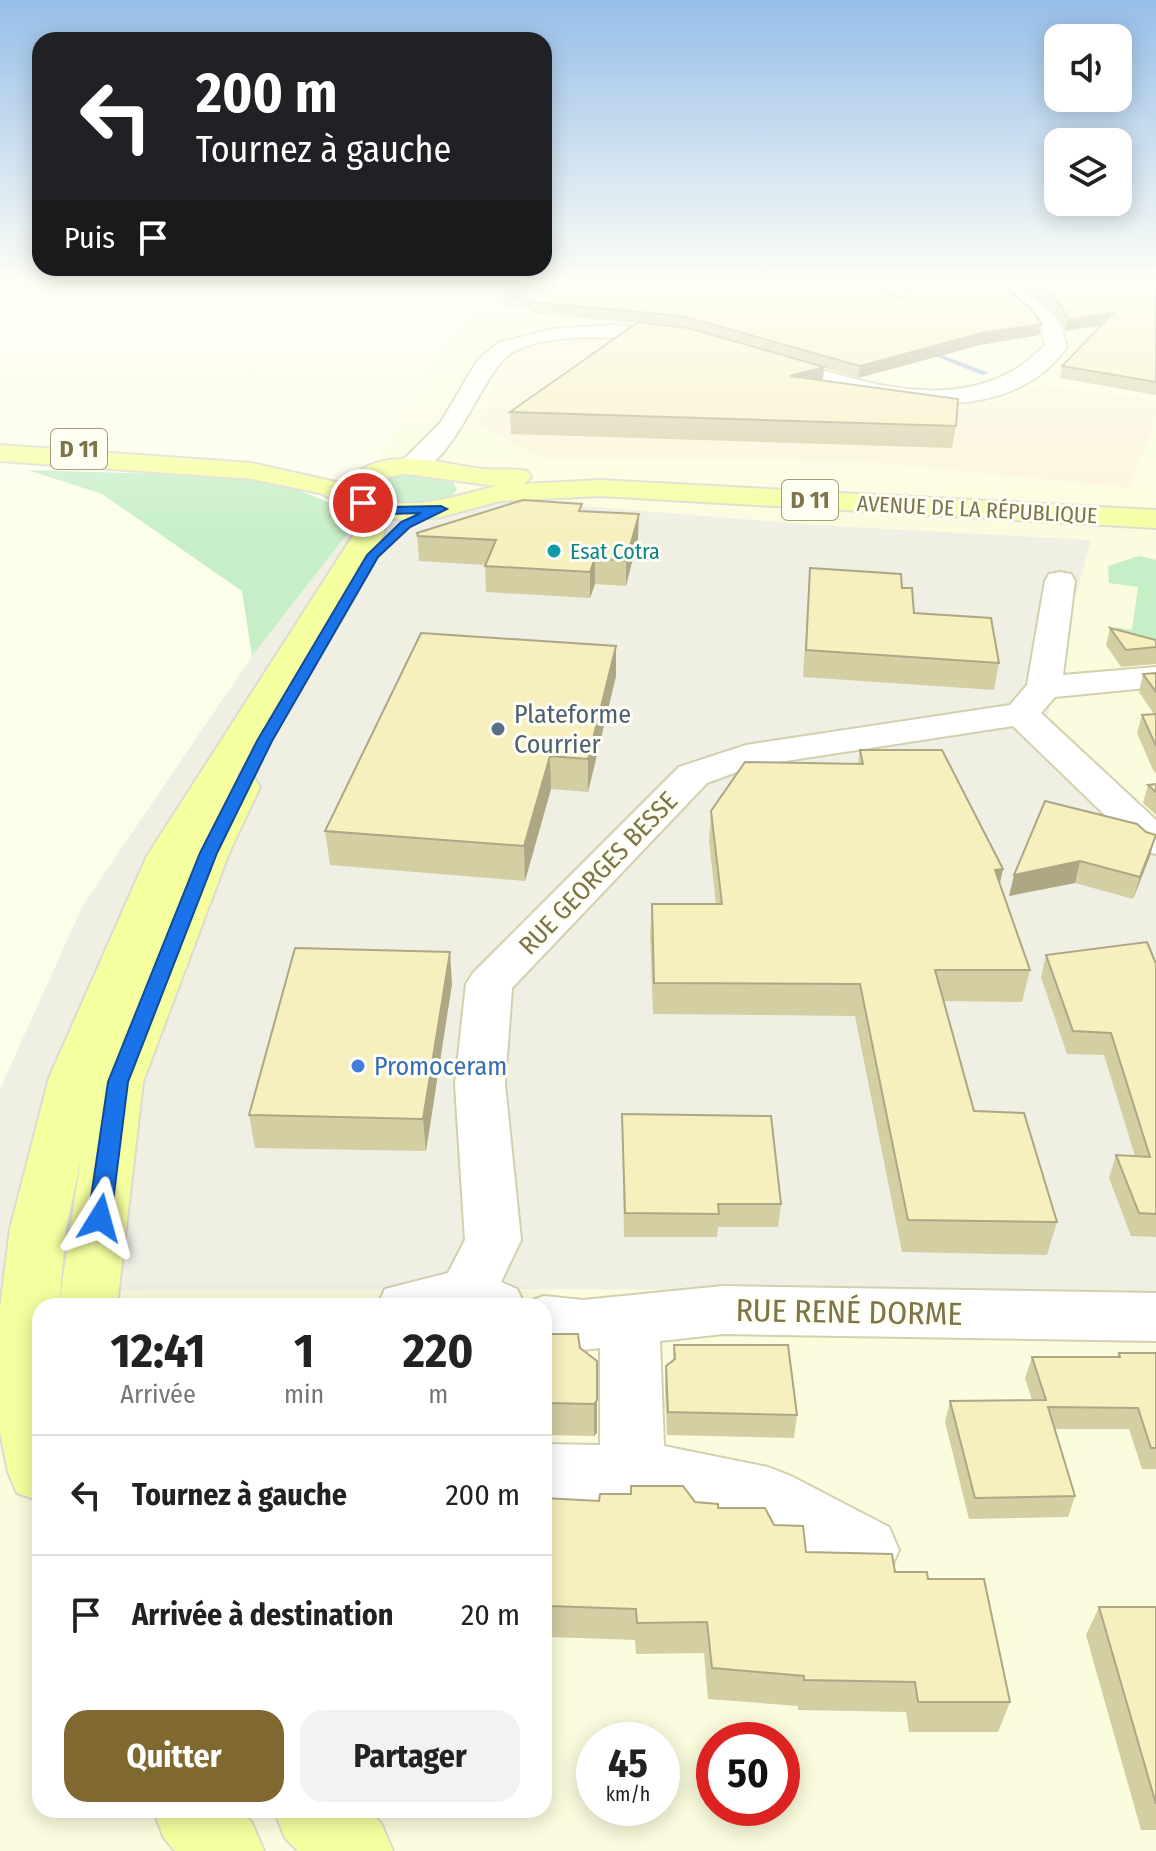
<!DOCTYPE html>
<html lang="fr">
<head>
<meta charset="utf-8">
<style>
	:root { --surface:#fff; --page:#f2f2f2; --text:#222; --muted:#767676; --line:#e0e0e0; --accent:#806831 }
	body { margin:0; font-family:"Fira Sans Condensed",sans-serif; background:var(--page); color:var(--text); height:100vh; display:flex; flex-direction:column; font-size:30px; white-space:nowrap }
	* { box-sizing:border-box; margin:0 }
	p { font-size:26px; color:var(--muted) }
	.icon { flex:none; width:44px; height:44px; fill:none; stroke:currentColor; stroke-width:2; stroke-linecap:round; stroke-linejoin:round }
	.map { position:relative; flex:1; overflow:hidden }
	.sheet { position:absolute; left:32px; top:1298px; width:520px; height:520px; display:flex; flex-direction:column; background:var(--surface); border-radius:24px; box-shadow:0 4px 20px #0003 }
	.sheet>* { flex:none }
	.banner { position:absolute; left:32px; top:32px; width:520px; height:244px; border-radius:24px; box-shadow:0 4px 20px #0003; background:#202124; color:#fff; overflow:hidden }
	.fabs { position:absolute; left:1044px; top:24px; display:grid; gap:16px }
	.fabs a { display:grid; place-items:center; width:88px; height:88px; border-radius:16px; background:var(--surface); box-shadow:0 4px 20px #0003; font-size:40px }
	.speed { position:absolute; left:576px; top:1722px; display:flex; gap:16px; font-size:40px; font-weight:700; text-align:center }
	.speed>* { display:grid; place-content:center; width:104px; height:104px; border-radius:50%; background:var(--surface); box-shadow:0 4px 20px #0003; line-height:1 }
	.speed small { font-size:20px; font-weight:400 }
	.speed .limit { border:12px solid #d22; background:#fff; color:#111 }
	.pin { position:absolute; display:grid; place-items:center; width:68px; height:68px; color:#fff; margin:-34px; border:4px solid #fff; border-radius:50%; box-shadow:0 2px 8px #0007 }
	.me { position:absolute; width:88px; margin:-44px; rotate:8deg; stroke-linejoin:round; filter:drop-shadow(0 0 6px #0008) }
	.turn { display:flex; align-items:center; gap:28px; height:168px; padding:0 32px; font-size:36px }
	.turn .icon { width:104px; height:104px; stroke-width:2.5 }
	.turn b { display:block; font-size:56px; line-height:68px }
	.then { display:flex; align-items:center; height:76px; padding:0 32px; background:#0003; gap:16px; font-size:30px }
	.eta { display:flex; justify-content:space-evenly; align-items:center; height:136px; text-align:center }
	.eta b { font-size:48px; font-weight:700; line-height:56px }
	.primary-button { display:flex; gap:16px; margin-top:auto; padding:16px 32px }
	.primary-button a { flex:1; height:92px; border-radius:24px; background:var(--accent); color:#fff; font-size:32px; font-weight:700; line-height:92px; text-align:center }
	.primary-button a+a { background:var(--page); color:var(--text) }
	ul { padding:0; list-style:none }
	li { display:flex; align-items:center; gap:24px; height:120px; padding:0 32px; border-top:2px solid var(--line) }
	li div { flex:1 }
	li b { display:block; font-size:30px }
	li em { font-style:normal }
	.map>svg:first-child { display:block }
	.residential { fill:#fbfcdd; fill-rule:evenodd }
	.commercial { fill:#fcf4da }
	.industrial { fill:#f0efe3 }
	.green { fill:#c6efc8 }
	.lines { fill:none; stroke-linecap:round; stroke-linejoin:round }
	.stream { fill:#a0b8de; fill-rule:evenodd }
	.minor-casing { stroke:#d3d0ad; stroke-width:4 }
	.major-casing { stroke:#dddbd0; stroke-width:4 }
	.minor { fill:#fff; fill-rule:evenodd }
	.major { fill:#f6ffa0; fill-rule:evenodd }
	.wall { fill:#d4cea3 }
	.shaded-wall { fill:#ada785 }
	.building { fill:#f7efbe; stroke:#ada785; stroke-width:2 }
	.route { fill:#1a73e8; stroke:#114b97; stroke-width:2 }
	.culture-dot { fill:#0f9aa8; stroke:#fefff2; stroke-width:3 }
	.service-dot { fill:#5c6f8a; stroke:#fefff2; stroke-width:3 }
	.shop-dot { fill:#3f7fe0; stroke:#fefff2; stroke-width:3 }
	.labels { text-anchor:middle; stroke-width:6; stroke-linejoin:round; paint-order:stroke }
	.far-street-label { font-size:22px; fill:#7d7449; stroke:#fefff2 }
	.far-culture-label { font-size:22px; fill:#0d838f; stroke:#fefff2; text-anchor:start }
	.shield { fill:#fefff2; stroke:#a49e7c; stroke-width:2 }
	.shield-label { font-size:24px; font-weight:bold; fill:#7d7449 }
	.service-label { font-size:26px; fill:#4e5e75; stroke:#fefff2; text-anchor:start }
	.street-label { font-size:26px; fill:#7d7449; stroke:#fefff2 }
	.shop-label { font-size:26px; fill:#366cbe; stroke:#fefff2; text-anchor:start }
	.near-street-label { font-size:32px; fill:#7d7449; stroke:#fefff2 }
</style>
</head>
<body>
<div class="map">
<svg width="1156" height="1851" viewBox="0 0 1156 1851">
	<rect width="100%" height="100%" fill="#fdfeea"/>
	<g class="residential">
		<path d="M488 281H1156V400L1044 385 995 401 908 404 578 338 527 349 862 461 1129 488 1156 420V856L1042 751 1055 673 1091 540 816 525 376 489 380 453Z"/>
		<path d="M568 1289 1156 1295V1851H0V1291ZM40 1306H544V1810H40ZM594 1740H662V1808H594ZM714 1740H782V1808H714Z"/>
	</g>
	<path class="commercial" d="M608 337 662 340 907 404 995 401 1044 385 1156 400V420L1129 488 862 461 540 458 476 424 506 362 527 349 554 343Z"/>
	<path class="industrial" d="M376 489 816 525 1091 540 1055 673 1042 751 1156 856V1295L568 1289 0 1291V1089L83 905 252 656 351 529Z"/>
	<g class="green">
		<path d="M28 470 162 474 281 483 340 507 351 529 252 656 242 591 102 494Z"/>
		<path d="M404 473 452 479 457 490C440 510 393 509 373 495L371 490 373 484Z"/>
		<path d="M1139 556 1156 560V658L1110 646 1116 627 1132 630 1138 587 1109 583 1108 566Z"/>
	</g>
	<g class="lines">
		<path class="stream" d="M920 348H924L989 373 982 375 920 350Z"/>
		<g class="minor-casing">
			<g id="minor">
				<path d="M990 281H1010L1050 311 1060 323 1067 347C998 443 848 393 756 366L753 361 764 354C843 374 938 416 1016 369 1027 363 1036 353 1045 345 1041 312 1008 306 990 281Z"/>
				<path d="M612 325 683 331 694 337C690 342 691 343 684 343 670 344 655 340 641 339 602 337 548 333 513 352 479 371 451 484 401 472L397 466 441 422 477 361 498 343 553 329Z"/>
				<path d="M1060 572 1071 574 1075 581 1063 675 1156 667V687L1055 697 1041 713 1156 820V854L1142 851 1013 726 753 766 707 783 512 988 505 1084 521 1240 501 1282 517 1289 524 1303 544 1296 583 1300 723 1286 1156 1293V1341L723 1334 660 1341 664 1446 768 1467 791 1476 889 1527 899 1550 889 1573 865 1582 841 1573 756 1525 671 1506 544 1504V1444L600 1445V1348L583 1350 544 1344V1306H377L385 1289 448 1273 465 1240 455 1084 466 984 473 973 679 767 746 745 1010 705 1027 685 1045 581 1049 574Z"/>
			</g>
		</g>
		<g class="major-casing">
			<g id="major">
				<path d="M0 445 252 463 345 484C380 442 438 464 483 469 498 470 513 468 527 471L531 477 524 484 600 480 1156 510V528L600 496 500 501 441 517 407 520 387 518 384 534 237 776 255 779 260 787 229 853 143 1082 117 1306H40V1501L17 1493 8 1472 0 1432V1308L10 1229 49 1078 147 856 354 534 360 512 320 493 252 479 0 461ZM406 474 496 486C455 496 410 514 369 495L368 491C378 478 391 476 406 474ZM81 1158 59 1304 66 1229Z"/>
				<path d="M153 1810H242L252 1823 264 1851H175L164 1838Z"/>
				<path d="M274 1810H368L381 1823 393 1851H298L285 1838Z"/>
			</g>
		</g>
		<use href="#minor" class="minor"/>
		<use href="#major" class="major"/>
	</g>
	<g class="wall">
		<path d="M882 281H998L1042 324 1039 335 980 345 858 378 824 368 823 381 956 426 952 448 511 434 510 412 637 323 531 313V309L504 307V296L893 295 902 297 907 292Z"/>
		<path d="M1015 281H1156V395L1060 378 1062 366 1101 326 1065 331 1062 321 1052 309Z"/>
		<path d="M582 511 638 538 626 586 595 584 590 598 486 592 485 565 419 561 417 533Z"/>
		<path d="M810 568 902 588 914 613 999 663 994 690 803 677Z"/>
		<path d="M1110 628 1156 640V664L1121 667 1106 645Z"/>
		<path d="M616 646V676L588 792 551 789 525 881 330 865 325 831Z"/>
		<path d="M1156 673V773L1153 770 1137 733 1142 715 1154 714 1139 692 1143 674Z"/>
		<path d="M860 750 1003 869 1000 883 1030 970 1022 1002 944 1001 974 1111 1057 1222 1047 1255 902 1252 855 1016 653 1014 650 934 652 904H716L709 841 711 811 858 764Z"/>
		<path d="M1156 784V815L1143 803 1148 785Z"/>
		<path d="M1045 801 1150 856 1133 899 1075 883 1009 896Z"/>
		<path d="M1046 955 1156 964V1237L1131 1236 1109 1178 1116 1155 1135 1156 1104 1055 1067 1054 1041 977Z"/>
		<path d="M452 984 426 1151 255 1148 249 1115Z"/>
		<path d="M622 1114 781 1204 778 1227H718L717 1237H624Z"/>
		<path d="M544 1334 580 1348 597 1361V1433L594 1436 544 1435Z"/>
		<path d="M674 1345 797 1415 794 1438 667 1435 665 1389 666 1366 673 1360Z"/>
		<path d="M1119 1353H1156V1469H1142L1129 1429H1054L1075 1496 1068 1517 969 1519 945 1422 950 1401 1032 1400 1025 1378 1032 1357H1117Z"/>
		<path d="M544 1498 599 1501 695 1502 774 1525 806 1552 895 1572 928 1579 1010 1702 998 1732H909L906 1712 798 1710V1706L708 1699 704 1653 636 1654 635 1640 550 1637V1590H544Z"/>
		<path d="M1099 1607H1156V1830H1141L1086 1635Z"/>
	</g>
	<g class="shaded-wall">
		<path d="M1113 313 1110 324 1065 331 1068 320Z"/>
		<path d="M1042 324 1039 335 980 345 858 378 860 366 982 333Z"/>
		<path d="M824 367 822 388 790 376Z"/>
		<path d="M639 514 638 538 626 586V561Z"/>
		<path d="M595 558V584L590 598V572Z"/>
		<path d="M616 646V676L588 792V759Z"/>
		<path d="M550 756 551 789 525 881 524 846Z"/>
		<path d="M1156 835 1150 856 1133 899 1140 877Z"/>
		<path d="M1080 861 1075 883 1009 896 1014 875Z"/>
		<path d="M1003 869 996 899 995 870Z"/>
		<path d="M450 952 452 984 426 1151 423 1119Z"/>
		<path d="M597 1400V1433L594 1436V1404Z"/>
	</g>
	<g class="building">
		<path d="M534 281H864L893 295 902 297 913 289 908 281H998L1030 308 1042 324 982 333 860 366 682 316 531 302 534 299 504 296Z"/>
		<path d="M1032 281H1156V382L1062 366 1113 313 1068 320 1064 310 1054 298Z"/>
		<path d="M638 322 688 328 824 367 790 376 958 399 956 426 510 412Z"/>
		<path d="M523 500 582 504 579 511 639 514 626 561 595 558 590 572 485 566 496 540 418 536 417 533Z"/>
		<path d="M810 568 901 574 902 588H912L914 613 991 618 999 663 806 650Z"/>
		<path d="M1110 628 1156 640V647L1126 650Z"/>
		<path d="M421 633 616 646 588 759 550 756 524 846 325 831Z"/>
		<path d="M1156 673V692L1143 674Z"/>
		<path d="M1156 714V746L1142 715Z"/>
		<path d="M860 750H942L1003 869 995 870 1030 970H935L974 1111 1024 1113 1057 1222 908 1220 860 984 654 983 652 904H722L711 811 745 762 863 764Z"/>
		<path d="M1156 784V792L1148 785Z"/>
		<path d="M1045 801 1137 824 1146 832 1156 835 1140 877 1080 861 1014 875Z"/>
		<path d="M1147 942 1156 964V1214L1139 1213 1116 1155 1150 1157 1111 1033 1073 1031 1046 955Z"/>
		<path d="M295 948 450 952 423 1119 249 1115Z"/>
		<path d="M622 1114 771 1116 781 1204H718L719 1214 625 1213Z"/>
		<path d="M544 1334H578L580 1348 597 1361V1400L594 1404 544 1403Z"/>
		<path d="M674 1345H788L797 1415 668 1412 666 1366 675 1359Z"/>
		<path d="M1119 1353H1156V1448H1151L1138 1408 1048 1407 1075 1496 975 1498 950 1401 1046 1400 1032 1357H1120Z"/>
		<path d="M631 1486H683L695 1502 718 1504V1508H765L774 1525 803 1526 806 1552 892 1554 895 1572H927L928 1579H984L1010 1702H918L915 1682 804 1680V1676L712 1668 707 1622 637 1623 636 1609 549 1606 551 1559H544V1498L599 1501 600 1494H631Z"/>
		<path d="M1099 1607H1156V1804Z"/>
	</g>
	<linearGradient id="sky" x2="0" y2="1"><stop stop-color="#96bee9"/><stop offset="0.52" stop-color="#fefff6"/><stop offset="1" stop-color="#fefff6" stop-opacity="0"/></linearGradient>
	<rect width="1156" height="540" fill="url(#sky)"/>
	<path class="route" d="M363 499 390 507 441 506 447 509 410 527 378 557 272 741 217 853 128 1082 111 1218 108 1225 100 1227 92 1225 88 1218 108 1082 200 853 257 741 367 555 401 522 421 513 390 514 359 505 357 503Z"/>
	<circle class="culture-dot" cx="554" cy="551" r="8"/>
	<circle class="service-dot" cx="498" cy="729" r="8"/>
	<circle class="shop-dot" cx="358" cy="1066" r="8"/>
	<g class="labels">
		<g class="far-street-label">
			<text transform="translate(977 509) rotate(3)" y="8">AVENUE DE LA RÉPUBLIQUE</text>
		</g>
		<g class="far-culture-label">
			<text x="570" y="559">Esat Cotra</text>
		</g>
		<g class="shield">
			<rect x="51" y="429" width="56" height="40" rx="6"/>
			<rect x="782" y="480" width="56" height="40" rx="6"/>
		</g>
		<g class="shield-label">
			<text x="79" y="457">D 11</text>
			<text x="810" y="508">D 11</text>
		</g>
		<g class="service-label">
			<text x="514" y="723">Plateforme<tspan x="514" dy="30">Courrier</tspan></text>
		</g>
		<g class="street-label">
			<text transform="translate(598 873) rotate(-46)" y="9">RUE GEORGES BESSE</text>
		</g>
		<g class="shop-label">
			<text x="374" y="1075">Promoceram</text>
		</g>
		<g class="near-street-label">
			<text transform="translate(849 1312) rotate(1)" y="11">RUE RENÉ DORME</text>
		</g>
	</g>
</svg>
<div class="fabs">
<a><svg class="icon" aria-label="sound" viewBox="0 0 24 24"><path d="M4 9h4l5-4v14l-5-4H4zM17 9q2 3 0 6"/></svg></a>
<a><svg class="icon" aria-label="layers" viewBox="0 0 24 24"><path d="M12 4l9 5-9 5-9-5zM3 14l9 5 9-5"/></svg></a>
</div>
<div class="speed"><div>45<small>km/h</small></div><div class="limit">50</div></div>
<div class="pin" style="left:363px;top:503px;background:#d93025"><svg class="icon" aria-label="arrive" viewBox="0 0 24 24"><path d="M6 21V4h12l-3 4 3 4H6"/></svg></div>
<svg class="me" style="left:100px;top:1218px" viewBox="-20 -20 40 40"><path d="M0-17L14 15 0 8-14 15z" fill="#1a73e8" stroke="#fff" stroke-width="4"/></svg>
<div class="banner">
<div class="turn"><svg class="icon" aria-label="left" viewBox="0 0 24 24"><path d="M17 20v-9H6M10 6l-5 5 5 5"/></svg><div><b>200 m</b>Tournez à gauche</div></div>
<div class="then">Puis<svg class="icon" aria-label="arrive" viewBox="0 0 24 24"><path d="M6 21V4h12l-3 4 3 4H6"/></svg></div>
</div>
<section class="sheet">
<div class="eta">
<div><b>12:41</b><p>Arrivée</p></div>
<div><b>1</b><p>min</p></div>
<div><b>220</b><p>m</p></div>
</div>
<ul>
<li><svg class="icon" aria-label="left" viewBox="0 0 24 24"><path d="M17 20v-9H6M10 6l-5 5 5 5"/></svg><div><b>Tournez à gauche</b></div><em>200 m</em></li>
<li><svg class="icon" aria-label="arrive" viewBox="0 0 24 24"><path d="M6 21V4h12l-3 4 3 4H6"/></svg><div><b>Arrivée à destination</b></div><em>20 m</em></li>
</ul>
<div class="primary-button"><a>Quitter</a><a>Partager</a></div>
</section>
</div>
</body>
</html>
